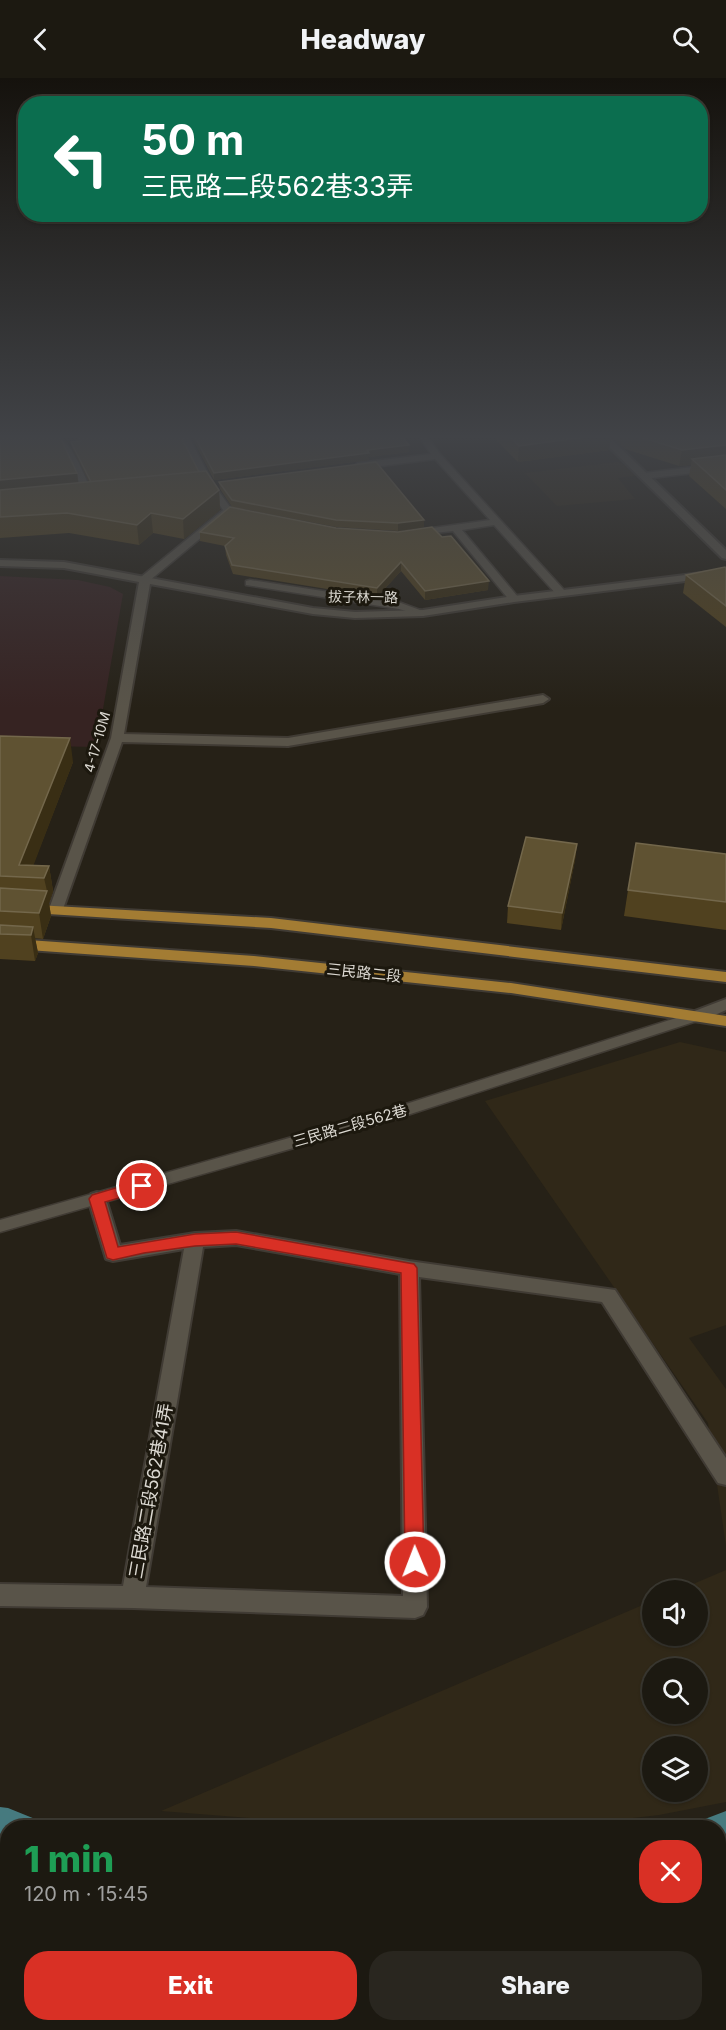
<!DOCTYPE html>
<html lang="en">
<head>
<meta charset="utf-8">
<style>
	:root { --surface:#1c1911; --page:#29261f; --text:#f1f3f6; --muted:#a0a09f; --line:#3a3831; --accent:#d93025 }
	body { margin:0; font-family:Inter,"Noto Sans TC",sans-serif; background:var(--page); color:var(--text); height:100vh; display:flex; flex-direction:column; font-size:22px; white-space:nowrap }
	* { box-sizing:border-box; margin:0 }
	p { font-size:20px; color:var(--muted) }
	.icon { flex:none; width:33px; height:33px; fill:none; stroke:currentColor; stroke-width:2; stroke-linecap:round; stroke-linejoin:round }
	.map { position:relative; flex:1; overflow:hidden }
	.side { position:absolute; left:0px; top:1742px; width:726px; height:212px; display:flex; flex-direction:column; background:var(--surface); border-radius:24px 24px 0 0; box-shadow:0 2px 4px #0004,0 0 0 2px var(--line) }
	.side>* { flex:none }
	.hud { position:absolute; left:18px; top:18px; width:690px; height:126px; border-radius:24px; box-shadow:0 2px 4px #0004,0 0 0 2px var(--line); background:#0b6e4f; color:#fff; overflow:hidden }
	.fabs { position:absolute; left:642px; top:1502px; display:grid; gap:12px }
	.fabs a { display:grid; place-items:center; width:66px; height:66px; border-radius:50%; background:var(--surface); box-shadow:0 2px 4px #0004,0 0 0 2px var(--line); font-size:30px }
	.pin { position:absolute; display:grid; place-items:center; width:51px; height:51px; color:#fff; margin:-26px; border:3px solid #fff; border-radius:50%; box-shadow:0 2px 6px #0007 }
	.me { position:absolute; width:66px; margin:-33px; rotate:359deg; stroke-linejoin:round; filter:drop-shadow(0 0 4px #0008) }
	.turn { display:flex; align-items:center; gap:21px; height:126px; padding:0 24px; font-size:27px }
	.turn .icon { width:78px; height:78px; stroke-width:2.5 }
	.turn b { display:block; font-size:42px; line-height:51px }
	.round { display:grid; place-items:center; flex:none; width:63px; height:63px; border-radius:24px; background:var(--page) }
	.overview { display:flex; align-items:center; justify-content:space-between; height:102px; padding:0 24px }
	h1 { font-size:36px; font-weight:800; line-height:45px; color:#1e9e55 }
	.action { display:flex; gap:12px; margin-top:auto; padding:12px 24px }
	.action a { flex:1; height:69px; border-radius:24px; background:var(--accent); color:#fff; font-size:24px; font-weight:800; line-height:69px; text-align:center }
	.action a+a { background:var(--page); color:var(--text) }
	header { display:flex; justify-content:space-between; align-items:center; height:78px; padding:0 24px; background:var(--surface); font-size:27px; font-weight:800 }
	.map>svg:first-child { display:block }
	.commercial { fill:#362322 }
	.built { fill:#302818; fill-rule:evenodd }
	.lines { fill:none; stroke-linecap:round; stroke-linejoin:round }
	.river { fill:#467a7f; fill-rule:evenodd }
	.service-casing { stroke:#403b34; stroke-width:3 }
	.minor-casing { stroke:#403b34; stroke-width:4 }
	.primary-casing { stroke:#403b34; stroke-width:4 }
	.service { fill:#595449; fill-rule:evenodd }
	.minor { fill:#595449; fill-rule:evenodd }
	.primary { fill:#a37c33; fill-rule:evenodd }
	.wall { fill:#50411f }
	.shaded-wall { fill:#392e14 }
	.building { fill:#5f5232; stroke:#73674b; stroke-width:1.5 }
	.route { fill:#d93025; stroke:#8d1f18; stroke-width:1.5 }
	.labels { text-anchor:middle; stroke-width:6; stroke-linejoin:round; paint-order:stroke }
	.far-street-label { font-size:14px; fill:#dbd8d1; stroke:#1c180e }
	.street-label { font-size:15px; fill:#dbd8d1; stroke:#1c180e }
	.near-street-label { font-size:18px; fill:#dbd8d1; stroke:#1c180e }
</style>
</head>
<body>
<header><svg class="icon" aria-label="back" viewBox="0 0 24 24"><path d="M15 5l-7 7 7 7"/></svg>Headway<svg class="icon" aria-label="search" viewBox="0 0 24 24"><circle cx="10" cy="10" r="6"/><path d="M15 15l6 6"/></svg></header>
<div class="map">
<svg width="726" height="1952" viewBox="0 0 726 1952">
	<rect width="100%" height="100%" fill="#262117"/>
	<path class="commercial" d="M0 498 78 502 110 509 123 516 99 654 94 669 0 667Z"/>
	<g class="built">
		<path d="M617 384 632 389 641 397 618 400 635 421 557 428 525 395Z"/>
		<path d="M680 964 726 974V1247L689 1260 726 1311V1468L708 1345 485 1023Z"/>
		<path d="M726 1492V1724L659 1737 555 1749H362L161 1733 652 1523V1557H698V1512H679ZM652 1590H698V1635H652ZM652 1668H698V1713H652Z"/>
	</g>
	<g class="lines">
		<g class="river">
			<path d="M0 1729 8 1730 45 1745 46 1749H8V1834L0 1833Z"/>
			<path d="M726 1733V1837L718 1839V1749H684Z"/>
		</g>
		<g class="service-casing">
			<g id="service">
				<path d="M49 357C72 357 85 401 94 419L92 421 84 419 59 366Z"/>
				<path d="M180 357H188L214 407 233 433 149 503H141V499L223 432 206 407Z"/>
				<path d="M418 357H426L440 376 565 513V517H557L494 447 462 452 518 519V523H510L453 453 415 457 413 455 418 452 490 442 435 381 358 391 354 388 358 385 431 376Z"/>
				<path d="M726 385V391L644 401 640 398 644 395Z"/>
				<path d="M250 502 401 525 428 535 423 538 399 531 246 507V503Z"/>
				<path d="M698 933 705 938 703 941 395 1041 0 1154V1142L384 1033Z"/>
			</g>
		</g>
		<g class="minor-casing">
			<g id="minor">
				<path d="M597 357H607L726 472V481L722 480Z"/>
				<path d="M0 482 64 484 313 530 355 534 423 532 514 518 726 492V498L514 524 423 538 355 540 313 536 150 506 124 656 288 660 543 617 549 621 543 625 288 668 122 664 63 831 56 835 49 831 111 660 139 504 64 490 0 488Z"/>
				<path d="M726 921V932L704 942H692L690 938 692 934Z"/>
				<path d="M97 1114 103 1116 106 1121 120 1167 195 1155 236 1153 409 1183 615 1212 726 1380V1407L718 1405 602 1224 419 1199 427 1529 423 1537 415 1540 133 1530 0 1528V1506L123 1508 184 1171 113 1183 106 1181 88 1121 91 1116ZM236 1167 400 1196 403 1518 146 1509 203 1169Z"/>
			</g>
		</g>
		<g class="primary-casing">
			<g id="primary">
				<path d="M0 825 271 840 726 894V904L271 850 0 833Z"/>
				<path d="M0 860 254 878 511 905 726 938V948L511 915 254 888 0 870Z"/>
			</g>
		</g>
		<use href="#service" class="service"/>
		<use href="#minor" class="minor"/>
		<use href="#primary" class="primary"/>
	</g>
	<g class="wall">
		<path d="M76 357H180L199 394 219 412 220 432 184 461 153 455 139 467 69 455 0 460V359L77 395 78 405 89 404 72 370 71 364 78 363Z"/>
		<path d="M192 357H400L409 374 369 379V382L214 402 192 360Z"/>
		<path d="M491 357H726V431L689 398 691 387 679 388 625 371 611 358 609 372 518 384Z"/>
		<path d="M219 404 424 442V449L398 453 336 449 232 429 220 411Z"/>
		<path d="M336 450 398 454 488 512 425 522 401 493 377 519 233 496 226 477 225 468 200 463V454Z"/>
		<path d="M726 490V549L683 515 686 497Z"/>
		<path d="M0 658 73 684 33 787 49 788 53 813 49 825 51 838 43 861 35 860 38 875 35 883 0 881Z"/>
		<path d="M577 766 575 782 561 852 507 845 508 828Z"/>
		<path d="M726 776V852L624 838 628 812Z"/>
	</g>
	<g class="shaded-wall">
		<path d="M600 357H611L609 372 518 384 519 368Z"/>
		<path d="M409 367V374L369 379V382L214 402V395Z"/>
		<path d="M726 367V383L692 381 691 387 679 388 682 372Z"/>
		<path d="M77 395 80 414 0 422V402Z"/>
		<path d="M219 412 220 432 184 461 183 441Z"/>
		<path d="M151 435 153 455 139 467 137 447Z"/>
		<path d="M424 442V449L398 453V445Z"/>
		<path d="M401 484V493L377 519V510Z"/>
		<path d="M489 503 488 512 425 522V513Z"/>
		<path d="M70 660 73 684 29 799 19 787Z"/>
		<path d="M577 766 575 782 561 852 562 835Z"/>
		<path d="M49 788 53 813 49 825 51 838 43 861 39 835 47 813 44 800Z"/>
		<path d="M33 849 38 875 35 883 31 857Z"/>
	</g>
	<g class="building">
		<path d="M17 357H59L77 395 0 402V359Z"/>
		<path d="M78 357H180L199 394 91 404 71 364 80 363Z"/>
		<path d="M194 357H400L409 367 367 372 369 375 214 395Z"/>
		<path d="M508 357H600L519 368Z"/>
		<path d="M634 357H726V367L682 372Z"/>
		<path d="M726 377V412L692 381Z"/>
		<path d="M376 384 424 442 398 445 336 442 232 422 219 404Z"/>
		<path d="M206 393 219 412 183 441 151 435 137 447 67 435 0 439V412Z"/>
		<path d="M230 429 336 450 398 454 432 449 442 459 451 458 489 503 425 513 401 484 377 510 232 487 225 468 234 460 200 454Z"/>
		<path d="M725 489 726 490V528L686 497Z"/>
		<path d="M0 658 70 660 19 787 49 788 44 800 0 798Z"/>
		<path d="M526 759 577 766 562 835 508 828Z"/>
		<path d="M636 765 726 776V824L628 812Z"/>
		<path d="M0 810 47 813 39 835 0 833Z"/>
		<path d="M0 847 33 849 31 857 0 856Z"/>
	</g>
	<linearGradient id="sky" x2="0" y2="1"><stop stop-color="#15120d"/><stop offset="0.57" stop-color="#414347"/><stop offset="1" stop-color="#414347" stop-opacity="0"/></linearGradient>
	<rect width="726" height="630" fill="url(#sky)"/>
	<path class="route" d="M142 1102 147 1104 149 1108 147 1112 105 1124 118 1169 195 1156 236 1154 414 1186 417 1190 424 1484 421 1490 415 1492 408 1490 405 1484 401 1195 236 1166 195 1168 144 1175 113 1182 107 1180 89 1121 92 1117Z"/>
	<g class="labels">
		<g class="far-street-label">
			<text transform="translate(363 519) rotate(1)" y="5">拔子林一路</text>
			<text transform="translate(97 664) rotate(-74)" y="5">4-17-10M</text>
		</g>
		<g class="street-label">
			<text transform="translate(364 895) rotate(6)" y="5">三民路二段</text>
			<text transform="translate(350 1048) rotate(-16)" y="5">三民路二段562巷</text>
		</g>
		<g class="near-street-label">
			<text transform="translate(151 1413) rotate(-80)" y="6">三民路二段562巷41弄</text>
		</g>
	</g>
</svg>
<div class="fabs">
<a><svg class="icon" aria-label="sound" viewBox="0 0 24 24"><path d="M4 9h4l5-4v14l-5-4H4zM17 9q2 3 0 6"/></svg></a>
<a><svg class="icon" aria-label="search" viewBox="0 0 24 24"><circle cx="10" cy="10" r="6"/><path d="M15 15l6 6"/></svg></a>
<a><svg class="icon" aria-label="layers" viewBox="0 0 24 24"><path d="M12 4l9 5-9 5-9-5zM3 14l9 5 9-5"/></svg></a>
</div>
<div class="pin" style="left:142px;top:1108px;background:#d93025"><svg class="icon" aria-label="arrive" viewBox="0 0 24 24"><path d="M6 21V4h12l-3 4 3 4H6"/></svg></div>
<svg class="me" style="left:415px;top:1484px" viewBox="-20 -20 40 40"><circle r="17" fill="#d93025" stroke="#fff" stroke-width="3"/><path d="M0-11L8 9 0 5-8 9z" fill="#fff"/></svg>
<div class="hud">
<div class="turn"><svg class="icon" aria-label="left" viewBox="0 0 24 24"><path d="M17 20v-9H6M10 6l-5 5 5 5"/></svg><div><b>50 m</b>三民路二段562巷33弄</div></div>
</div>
<section class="side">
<div class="overview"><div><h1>1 min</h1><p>120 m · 15:45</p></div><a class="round" style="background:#d93025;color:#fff"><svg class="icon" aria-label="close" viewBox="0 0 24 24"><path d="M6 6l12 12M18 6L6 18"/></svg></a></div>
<div class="action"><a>Exit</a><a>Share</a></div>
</section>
</div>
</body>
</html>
